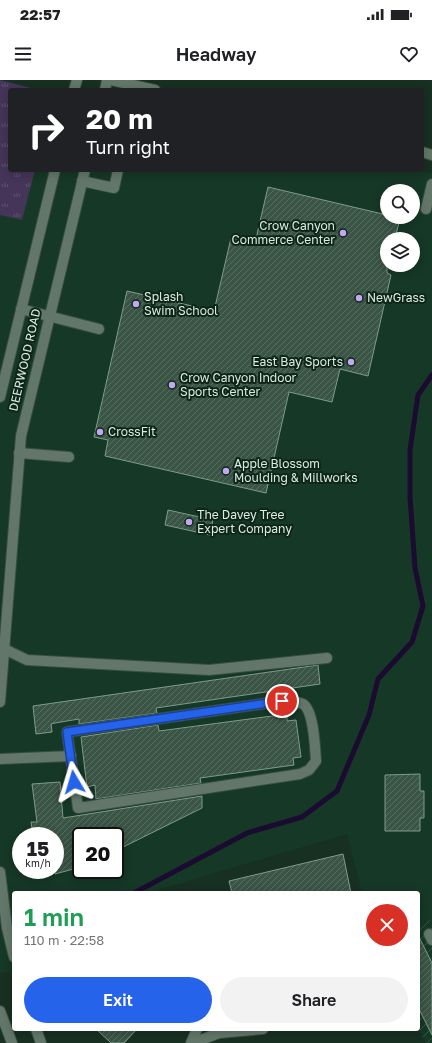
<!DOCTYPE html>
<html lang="en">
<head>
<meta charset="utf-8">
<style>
	:root { --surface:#fff; --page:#f2f2f2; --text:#202124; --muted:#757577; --accent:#2563eb }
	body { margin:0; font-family:"Golos Text",sans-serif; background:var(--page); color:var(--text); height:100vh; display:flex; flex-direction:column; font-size:15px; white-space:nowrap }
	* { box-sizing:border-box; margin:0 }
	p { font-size:13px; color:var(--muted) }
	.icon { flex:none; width:22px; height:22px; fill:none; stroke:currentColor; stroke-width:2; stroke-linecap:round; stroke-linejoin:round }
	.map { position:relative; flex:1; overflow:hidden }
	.details { position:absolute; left:12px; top:811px; width:408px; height:140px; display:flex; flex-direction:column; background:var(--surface); border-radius:4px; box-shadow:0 2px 10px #0003 }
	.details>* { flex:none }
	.hud { position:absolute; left:8px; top:8px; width:416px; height:84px; border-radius:4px; box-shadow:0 2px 10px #0003; background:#202124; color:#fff; overflow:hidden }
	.fabs { position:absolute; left:380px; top:104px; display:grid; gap:8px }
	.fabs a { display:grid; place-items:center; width:40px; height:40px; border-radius:50%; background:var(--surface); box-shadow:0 2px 10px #0003; font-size:20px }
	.speed { position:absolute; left:12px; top:747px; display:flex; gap:8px; font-size:20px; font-weight:700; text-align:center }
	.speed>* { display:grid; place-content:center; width:52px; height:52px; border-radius:50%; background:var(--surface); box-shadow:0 2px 10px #0003; line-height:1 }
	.speed small { font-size:10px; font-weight:400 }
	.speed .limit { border:2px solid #111; border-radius:6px; background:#fff; color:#111 }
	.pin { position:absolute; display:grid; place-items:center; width:34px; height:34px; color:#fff; margin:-17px; border:2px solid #fff; border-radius:50%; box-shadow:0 1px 4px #0007 }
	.me { position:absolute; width:44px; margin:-22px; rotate:353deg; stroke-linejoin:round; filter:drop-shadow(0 0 3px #0008) }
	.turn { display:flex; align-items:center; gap:14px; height:84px; padding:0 12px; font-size:18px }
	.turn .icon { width:52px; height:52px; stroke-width:2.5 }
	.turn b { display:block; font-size:28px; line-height:34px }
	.round { display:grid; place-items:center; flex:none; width:42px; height:42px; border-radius:21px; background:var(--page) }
	.summary { display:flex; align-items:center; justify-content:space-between; height:68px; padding:0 12px }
	h1 { font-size:24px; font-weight:600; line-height:30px; color:#1e9e55 }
	.button { display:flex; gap:8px; margin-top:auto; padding:8px 12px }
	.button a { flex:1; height:46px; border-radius:24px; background:var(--accent); color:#fff; font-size:16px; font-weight:600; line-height:46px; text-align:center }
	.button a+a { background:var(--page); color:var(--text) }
	.status { display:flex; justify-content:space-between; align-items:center; height:28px; padding:0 20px; background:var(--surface); direction:ltr }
	.status svg { height:11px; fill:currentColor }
	header { display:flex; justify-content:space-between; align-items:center; height:52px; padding:0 12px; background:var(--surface); font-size:18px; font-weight:600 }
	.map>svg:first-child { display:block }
	.built { fill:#163826; fill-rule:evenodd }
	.industrial { fill:url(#industrial-furrows) }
	.grass { fill:url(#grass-tufts) }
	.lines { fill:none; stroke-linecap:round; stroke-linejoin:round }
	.stream { stroke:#1c0b30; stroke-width:5 }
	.building { fill:url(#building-hatch); stroke:#7f9c8a }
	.minor-casing { stroke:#374e41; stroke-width:12 }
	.minor { stroke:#62776a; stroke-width:10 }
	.route-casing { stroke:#184099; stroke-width:10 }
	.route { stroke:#2563eb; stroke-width:7 }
	.poi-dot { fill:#c4a7f1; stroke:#0d2619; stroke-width:1.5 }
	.labels { text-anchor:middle; stroke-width:4; stroke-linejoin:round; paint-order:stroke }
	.poi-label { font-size:12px; fill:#dcebe2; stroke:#0d2619; text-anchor:start }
	.street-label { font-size:12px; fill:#dcebe2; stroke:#0d2619 }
</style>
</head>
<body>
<div class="status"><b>22:57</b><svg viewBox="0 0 49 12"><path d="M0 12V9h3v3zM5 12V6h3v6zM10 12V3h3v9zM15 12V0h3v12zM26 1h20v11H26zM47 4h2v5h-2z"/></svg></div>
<header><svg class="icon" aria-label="menu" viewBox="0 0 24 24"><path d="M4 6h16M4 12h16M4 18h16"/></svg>Headway<svg class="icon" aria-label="heart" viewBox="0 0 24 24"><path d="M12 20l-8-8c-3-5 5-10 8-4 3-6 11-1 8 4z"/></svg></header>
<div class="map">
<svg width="432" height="963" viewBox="0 0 432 963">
	<defs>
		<pattern id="industrial-furrows" width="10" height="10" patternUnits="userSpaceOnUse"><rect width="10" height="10" fill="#163826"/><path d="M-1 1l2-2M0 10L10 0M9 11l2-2" fill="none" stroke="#375545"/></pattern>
		<pattern id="grass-tufts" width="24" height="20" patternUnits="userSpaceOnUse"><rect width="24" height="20" fill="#443559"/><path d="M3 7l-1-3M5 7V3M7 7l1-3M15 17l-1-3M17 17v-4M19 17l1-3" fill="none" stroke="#5e5271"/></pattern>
		<pattern id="building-hatch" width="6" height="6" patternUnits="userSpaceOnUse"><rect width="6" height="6" fill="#3a5445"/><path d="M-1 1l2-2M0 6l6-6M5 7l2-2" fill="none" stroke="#566d60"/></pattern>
	</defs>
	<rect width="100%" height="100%" fill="#173022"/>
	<path class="built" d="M0 6 10 10V90H416L432 93V839L418 846V813H362L347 754 147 813H14V892L0 893ZM387 111H413V137H387ZM387 159H413V185H387ZM21 756H55V790H21ZM81 756H115V790H81Z"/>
	<path class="industrial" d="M432 839V963H426L418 948V846Z"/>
	<path class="grass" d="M0 0 38 10H10V90H35L22 140 0 135Z"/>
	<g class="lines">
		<path class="stream" d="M134 813 247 753 302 737 337 711 369 635 378 599 412 562 423 526 415 488 410 417V370L418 315 432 295"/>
	</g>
	<g class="building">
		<path d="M268 107 387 135V137L400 138 395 159H387V193L391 195 368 296 340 289 332 322 289 312 266 413 105 376 108 360 94 357 127 211 214 231 231 158 255 163Z"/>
		<path d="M168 430 213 440 210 455 165 445Z"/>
		<path d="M318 585 320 604 156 628 157 633 79 644V639L55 643 51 644 52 652 36 654 33 626Z"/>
		<path d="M287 634V641L296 640 301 677 293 678 294 685 200 698 201 703 96 719 95 705 87 707 81 657 158 645 159 651Z"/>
		<path d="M420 694V711H424V738H420V751H385V695Z"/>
		<path d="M60 702 63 738 202 716V728L115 771V756H81V787L55 794V756H33L31 742H37L32 704Z"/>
		<path d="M343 774 351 813H232L229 801Z"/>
		<path d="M418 855 432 883V955L418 927Z"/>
		<path d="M96 949H137L124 963H111Z"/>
	</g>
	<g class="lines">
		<g class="minor-casing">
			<g id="minor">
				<path d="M111 0 155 10"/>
				<path d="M74 10 77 0"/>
				<path d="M105 10 107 0"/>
				<path d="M422 72 432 75"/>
				<path d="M82 101 114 108 118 90"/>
				<path d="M426 129 432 104"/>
				<path d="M21 229 99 249"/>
				<path d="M0 317 55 90"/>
				<path d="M19 373 69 377"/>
				<path d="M0 567 27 580 209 590 327 578"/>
				<path d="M282 621C289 621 297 621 303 624 314 631 315 668 316 681L309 690 300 694 78 728 67 652Z"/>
				<path d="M0 622 21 356 85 90"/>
				<path d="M0 679 71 676"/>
				<path d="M0 792 7 848 14 877"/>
				<path d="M429 854 432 860"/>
				<path d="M0 931 12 963"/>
				<path d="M36 949 41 963"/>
				<path d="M191 963 197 949"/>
				<path d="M193 963 219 953 263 949"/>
			</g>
		</g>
		<use href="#minor" class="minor"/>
	</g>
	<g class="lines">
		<g class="route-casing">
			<path id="route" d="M74 702 67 652 282 621"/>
		</g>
		<use href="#route" class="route"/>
	</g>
	<g class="poi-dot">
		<circle cx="343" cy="153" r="4"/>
		<circle cx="359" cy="218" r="4"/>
		<circle cx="136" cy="224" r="4"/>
		<circle cx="351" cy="282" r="4"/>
		<circle cx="172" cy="305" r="4"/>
		<circle cx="100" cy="352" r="4"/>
		<circle cx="226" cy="391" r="4"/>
		<circle cx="189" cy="442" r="4"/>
	</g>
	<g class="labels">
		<g class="poi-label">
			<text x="335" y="150" text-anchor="end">Crow Canyon<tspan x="335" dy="14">Commerce Center</tspan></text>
			<text x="144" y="221">Splash<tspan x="144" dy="14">Swim School</tspan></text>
			<text x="367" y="222">NewGrass</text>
			<text x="343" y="286" text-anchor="end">East Bay Sports</text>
			<text x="180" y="302">Crow Canyon Indoor<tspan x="180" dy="14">Sports Center</tspan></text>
			<text x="108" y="356">CrossFit</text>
			<text x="234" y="388">Apple Blossom<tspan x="234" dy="14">Moulding &amp; Millworks</tspan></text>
			<text x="197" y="439">The Davey Tree<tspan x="197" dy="14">Expert Company</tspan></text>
		</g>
		<g class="street-label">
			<text transform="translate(25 280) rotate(-77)" y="4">DEERWOOD ROAD</text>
		</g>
	</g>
</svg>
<div class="fabs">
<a><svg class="icon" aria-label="search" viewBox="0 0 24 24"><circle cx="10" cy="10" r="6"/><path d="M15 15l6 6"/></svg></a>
<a><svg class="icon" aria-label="layers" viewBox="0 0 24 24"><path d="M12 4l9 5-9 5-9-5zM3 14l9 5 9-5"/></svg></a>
</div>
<div class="speed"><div>15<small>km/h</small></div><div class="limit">20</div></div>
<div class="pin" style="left:282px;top:621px;background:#d93025"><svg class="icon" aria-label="arrive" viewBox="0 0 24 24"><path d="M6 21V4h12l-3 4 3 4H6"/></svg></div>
<svg class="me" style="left:74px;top:702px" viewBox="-20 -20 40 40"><path d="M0-17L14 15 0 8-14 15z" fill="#2563eb" stroke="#fff" stroke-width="4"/></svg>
<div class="hud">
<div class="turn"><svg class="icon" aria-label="right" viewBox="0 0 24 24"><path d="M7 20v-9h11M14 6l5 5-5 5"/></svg><div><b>20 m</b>Turn right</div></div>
</div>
<section class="details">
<div class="summary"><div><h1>1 min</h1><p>110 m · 22:58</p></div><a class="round" style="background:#d93025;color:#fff"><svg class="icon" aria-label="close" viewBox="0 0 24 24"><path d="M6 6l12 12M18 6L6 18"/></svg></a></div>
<div class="button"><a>Exit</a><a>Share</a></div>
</section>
</div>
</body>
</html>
